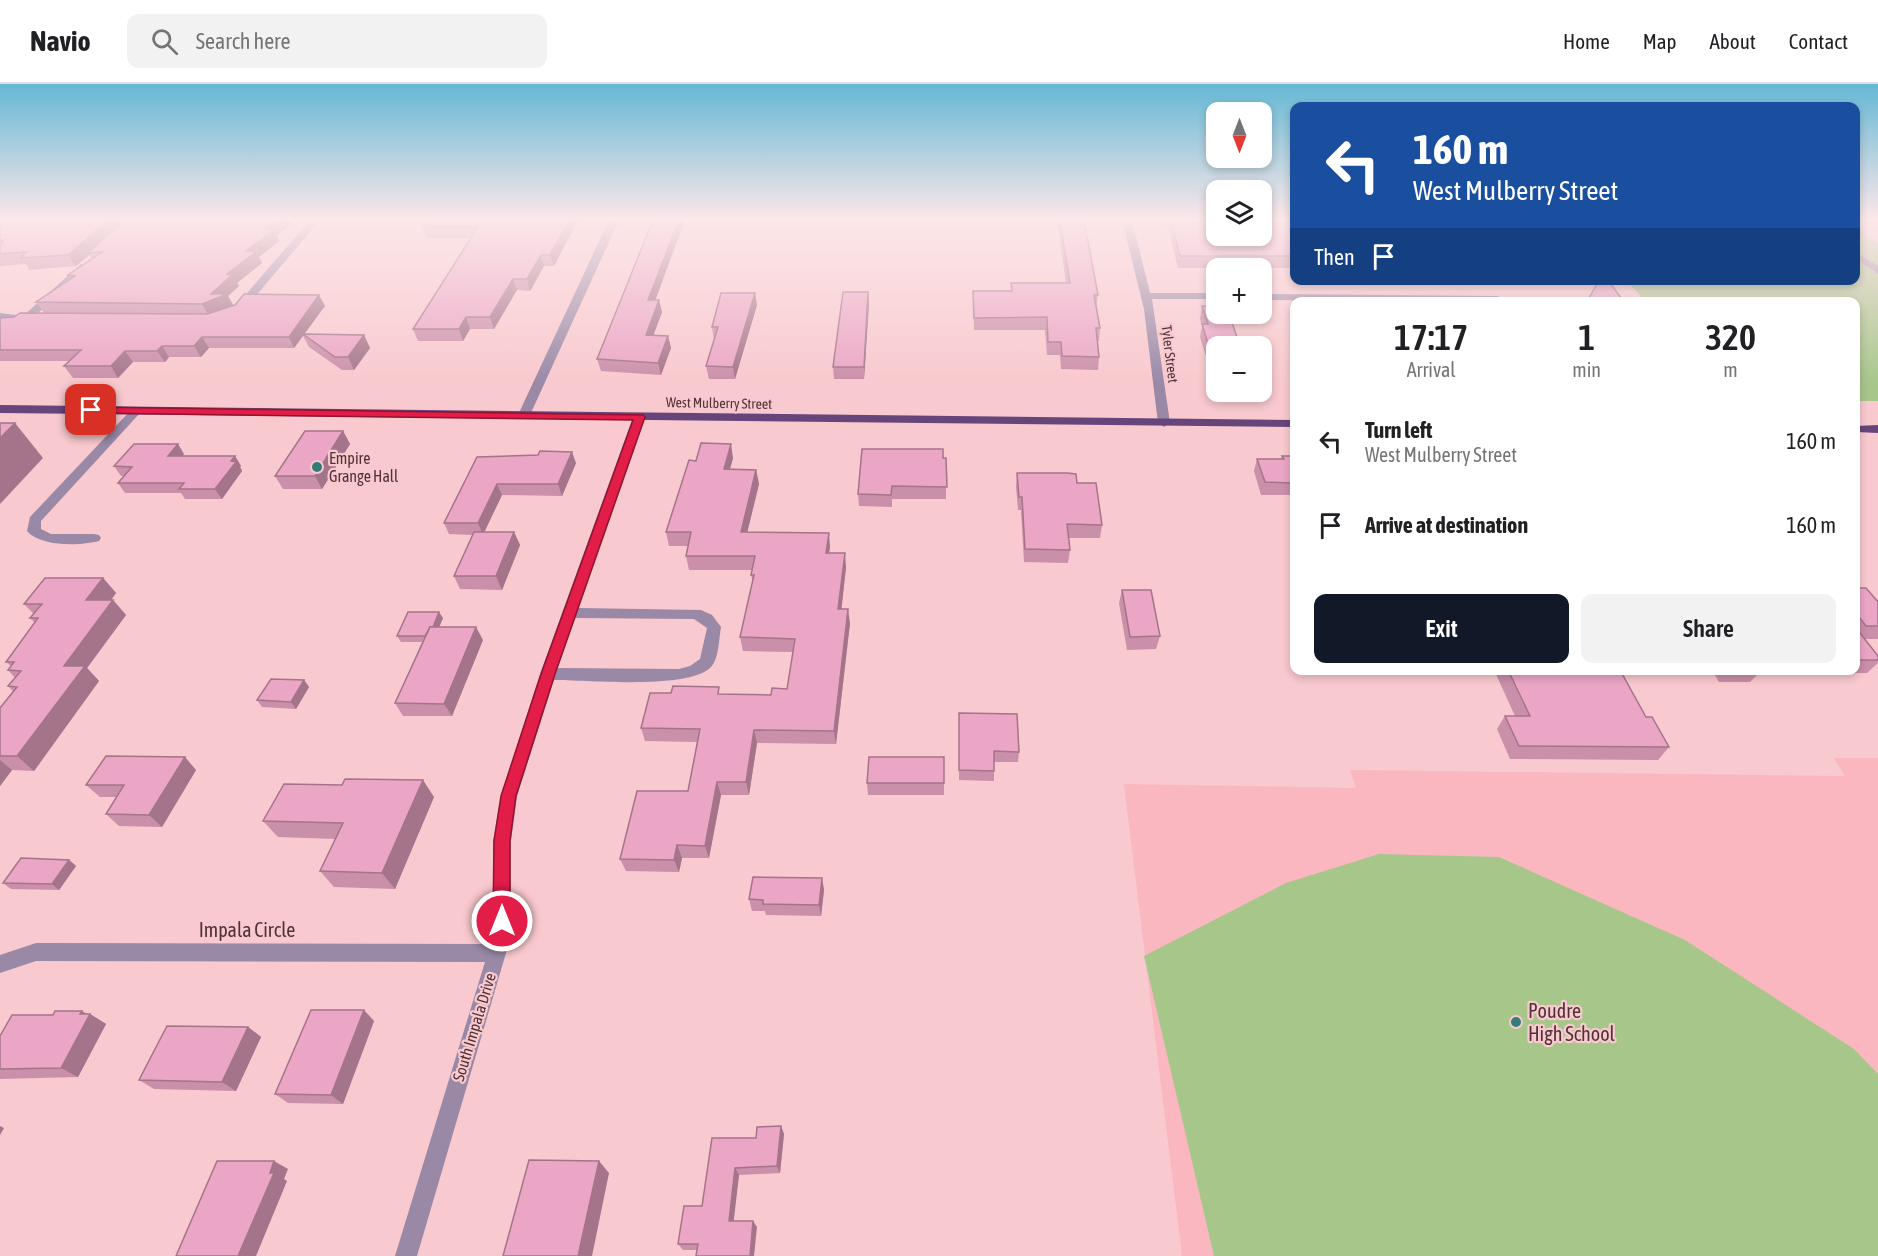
<!DOCTYPE html>
<html lang="en">
<head>
<meta charset="utf-8">
<style>
	:root { --surface:#fff; --page:#f2f2f2; --text:#202124; --muted:#757577; --line:#e0e0e0; --accent:#111827 }
	body { margin:0; font-family:"Asap Condensed",sans-serif; background:var(--page); color:var(--text); height:100vh; display:flex; flex-direction:column; font-size:22px; white-space:nowrap }
	* { box-sizing:border-box; margin:0 }
	p { font-size:20px; color:var(--muted) }
	.icon { flex:none; width:33px; height:33px; fill:none; stroke:currentColor; stroke-width:2; stroke-linecap:round; stroke-linejoin:round }
	.map { position:relative; flex:1; overflow:hidden }
	.sheet { position:absolute; left:1290px; top:213px; width:570px; height:378px; display:flex; flex-direction:column; background:var(--surface); border-radius:12px; box-shadow:0 3px 9px #0003 }
	.sheet>* { flex:none }
	.top-card { position:absolute; left:1290px; top:18px; width:570px; height:183px; border-radius:12px; box-shadow:0 3px 9px #0003; background:#1a4fa0; color:#fff; overflow:hidden }
	.needle { width:39px; rotate:180deg }
	.tools { position:absolute; left:1206px; top:18px; display:grid; gap:12px }
	.tools a { display:grid; place-items:center; width:66px; height:66px; border-radius:12px; background:var(--surface); box-shadow:0 3px 9px #0003; font-size:30px }
	.pin { position:absolute; display:grid; place-items:center; width:51px; height:51px; color:#fff; margin:-26px; border-radius:12px; box-shadow:0 3px 9px #0006 }
	.me { position:absolute; width:66px; margin:-33px; rotate:0deg; stroke-linejoin:round; filter:drop-shadow(0 0 4px #0008) }
	.turn { display:flex; align-items:center; gap:21px; height:126px; padding:0 24px; font-size:27px }
	.turn .icon { width:78px; height:78px; stroke-width:2.5 }
	.turn b { display:block; font-size:42px; line-height:51px }
	.then { display:flex; align-items:center; height:57px; padding:0 24px; background:#0003; gap:12px; font-size:22px }
	.eta { display:flex; justify-content:space-evenly; align-items:center; height:102px; text-align:center }
	.eta b { font-size:36px; font-weight:600; line-height:42px }
	.action { display:flex; gap:12px; margin-top:auto; padding:12px 24px }
	.action a { flex:1; height:69px; border-radius:12px; background:var(--accent); color:#fff; font-size:24px; font-weight:600; line-height:69px; text-align:center }
	.action a+a { background:var(--page); color:var(--text) }
	ul { padding:0; list-style:none }
	li { display:flex; align-items:center; gap:18px; height:84px; padding:0 24px }
	li div { flex:1 }
	li b { display:block; font-size:22px }
	li em { font-style:normal }
	header { display:flex; align-items:center; gap:36px; box-sizing:border-box; height:84px; padding:0 30px; background:var(--surface); border-bottom:2px solid var(--line) }
	header strong { font-size:28px }
	nav { display:flex; gap:33px; margin-inline-start:auto; font-size:21px }
	.search { width:420px; height:54px; background:var(--page); display:flex; align-items:center; gap:15px; box-sizing:border-box; padding:0 21px; border-radius:12px; color:var(--muted); font-size:22px }
	.map>svg:first-child { display:block }
	.built { fill:#fbb7c0 }
	.green { fill:#a7c68a }
	.lines { fill:none; stroke-linecap:round; stroke-linejoin:round }
	.minor { fill:#9988a6; fill-rule:evenodd }
	.major { fill:#66457b; fill-rule:evenodd }
	.wall { fill:#ca8fa9 }
	.shaded-wall { fill:#a4748a }
	.building { fill:#eba6c5; stroke:#a4748a; stroke-width:1.5 }
	.route { fill:#e11d48; stroke:#92132f; stroke-width:1.5 }
	.poi-dot { fill:#347c78; stroke:#f8c9ce; stroke-width:2 }
	.labels { text-anchor:middle; stroke-width:4.5; stroke-linejoin:round; paint-order:stroke }
	.far-street-label { font-size:14px; fill:#503236; stroke:#f8c9ce }
	.poi-label { font-size:16px; fill:#503236; stroke:#f8c9ce; text-anchor:start }
	.street-label { font-size:16px; fill:#503236; stroke:#f8c9ce }
	.near-street-label { font-size:20px; fill:#503236; stroke:#f8c9ce }
	.near-poi-label { font-size:20px; fill:#503236; stroke:#f8c9ce; text-anchor:start }
</style>
</head>
<body>
<header>
<strong>Navio</strong>
<div class="search"><svg class="icon" aria-label="search" viewBox="0 0 24 24"><circle cx="10" cy="10" r="6"/><path d="M15 15l6 6"/></svg>Search here</div>
<nav><a>Home</a><a>Map</a><a>About</a><a>Contact</a></nav>
</header>
<div class="map">
<svg width="1878" height="1172" viewBox="0 0 1878 1172">
	<rect width="100%" height="100%" fill="#f8c9ce"/>
	<path class="built" d="M1834 674H1878V1172H1182L1124 700 1356 704 1350 686 1845 692Z"/>
	<g class="green">
		<path d="M1856 141 1878 159V317H1856V218L1645 217 1627 197 1856 196Z"/>
		<path d="M1379 770 1499 773 1685 856 1854 965 1878 990V1172H1214L1144 872 1286 799Z"/>
	</g>
	<g class="lines">
		<g class="minor">
			<path d="M310 136H320L243 227H235V223Z"/>
			<path d="M609 136H619L530 331 528 333H520L518 331Z"/>
			<path d="M1122 136H1132L1150 209H1216V215H1152L1170 339 1164 343 1158 339 1144 225Z"/>
			<path d="M1856 168 1878 182V190L1856 175Z"/>
			<path d="M81 180 89 182 35 232 39 233V237L0 235V229L23 232Z"/>
			<path d="M1262 210 1498 212 1503 215 1500 218 1262 216Z"/>
			<path d="M136 323 140 325V329L41 437V445L51 450H94L99 451 101 454 99 457C80 462 41 463 27 447L30 433 132 325Z"/>
			<path d="M639 329 645 333 578 524 701 526 712 531 721 543C719 554 719 575 711 583 689 606 588 596 554 596L517 712 511 757V837L506 869 417 1172H395L485 878 36 877 0 889V871L36 859 489 860 493 837V757L501 712 540 590 633 333ZM575 534 694 535 707 544 700 575 690 582 679 585 557 584Z"/>
		</g>
		<g class="major">
			<path d="M0 321 1294 336V343L0 329Z"/>
			<path d="M1878 341V349L1856 348V342Z"/>
		</g>
	</g>
	<g class="wall">
		<path d="M0 136 277 151 279 157 259 173 262 179 237 199 239 202 228 212 233 221 325 222 304 250 364 251 370 264 354 286H342L309 263 303 252 294 264H209L201 273H169L165 278H133L118 294H73L64 282 70 277H0V234L14 233 44 229 36 218 71 195 68 191 92 175 89 171 76 182 29 186 26 180 0 182Z"/>
		<path d="M427 136H578L554 182H544L530 207 517 206 494 245H470L463 257H418L413 245 471 154H427L422 143Z"/>
		<path d="M1057 136H1084L1098 211 1096 224 1100 244 1099 257H1097L1099 273 1098 286 1061 285 1060 271H1047L1045 246H974L973 207H1011V199H1066Z"/>
		<path d="M1166 136H1294V184H1178Z"/>
		<path d="M868 208 869 220 864 295H834L833 283Z"/>
		<path d="M655 216 662 228 653 252H668L671 264 661 291 601 287 597 275Z"/>
		<path d="M757 221 735 295H709L706 282 714 256 712 243Z"/>
		<path d="M1202 222 1216 262V305L1200 253 1202 242 1200 235Z"/>
		<path d="M343 347 350 360 322 405H283L275 392Z"/>
		<path d="M184 370 183 372H235L241 382 240 383 242 387 222 415H185L181 409H125L118 399 124 392H121L114 382Z"/>
		<path d="M1282 372H1294V411H1261L1254 387 1257 375H1281Z"/>
		<path d="M477 373 576 379 562 412 502 411 484 448H514L520 461 502 506 460 505 454 492 473 451 449 450 444 439Z"/>
		<path d="M733 374 730 385 756 386 759 400 747 448 830 463 829 469 846 483 841 525 850 539 836 660 757 659 749 711H721L709 774H682L679 788 626 787 620 775 688 707 697 658 645 657 641 644 721 610 771 611 787 605 793 568 743 567 740 553 753 497 751 491 753 486H689L686 472 688 462H669L666 448 696 377Z"/>
		<path d="M946 374V415H892V423L859 422 858 410Z"/>
		<path d="M1017 389 1077 399 1102 441 1100 454H1069L1070 466 1068 479 1024 478 1021 426H1018L1016 403Z"/>
		<path d="M1294 461V486L1290 472Z"/>
		<path d="M103 494 116 509 111 516H113L126 531 87 584 99 597 34 687 12 686 0 702V624L13 607 8 602 15 594 8 586 11 582 6 578 35 539 30 534 34 530 24 520Z"/>
		<path d="M1856 504 1878 518V555H1864L1878 572V579L1867 589H1759L1750 598H1719L1712 586H1856Z"/>
		<path d="M1122 506 1160 552 1156 565 1127 566 1119 519Z"/>
		<path d="M443 534 439 543 483 556 452 632H403L395 619 422 558H401L397 552Z"/>
		<path d="M1494 586H1620L1646 633 1669 663 1658 676 1510 675 1497 645 1505 632H1515Z"/>
		<path d="M304 596 309 603 296 625 262 623 257 616Z"/>
		<path d="M959 629 1019 668 1018 678H994V697L959 696Z"/>
		<path d="M944 673V711H868L867 699Z"/>
		<path d="M196 686 162 743 119 742 106 730 117 713H100L86 701Z"/>
		<path d="M434 713 395 805 334 803 320 787 335 755 278 753 263 737Z"/>
		<path d="M69 776 76 782 59 806 11 805 3 799Z"/>
		<path d="M822 794 824 806 821 832 766 831 765 827H752L749 815Z"/>
		<path d="M82 927 87 930H90L106 940 78 993 0 995V952L53 931Z"/>
		<path d="M374 937 343 1020 288 1019 275 1010Z"/>
		<path d="M248 943 261 953 236 1007 154 1005 139 996Z"/>
		<path d="M781 1042 784 1050 780 1089 739 1091 733 1137 757 1143 697 1166H683L678 1160 702 1122 756 1054Z"/>
	</g>
	<g class="shaded-wall">
		<path d="M108 136H128L88 169 89 171 76 182 68 171Z"/>
		<path d="M277 136H296L277 151 279 157 259 173 262 179 237 199 239 202 228 212 233 221 209 232 202 220 265 145Z"/>
		<path d="M569 136H578L554 182 550 171Z"/>
		<path d="M679 136H685L651 228 648 216Z"/>
		<path d="M541 171 544 182 530 207 527 195Z"/>
		<path d="M513 195 517 206 494 245 490 233Z"/>
		<path d="M868 208 869 220 864 295V283Z"/>
		<path d="M755 209 757 221 735 295 733 283Z"/>
		<path d="M319 211 325 222 294 264 289 253Z"/>
		<path d="M659 216 662 228 649 263 646 251Z"/>
		<path d="M466 233 470 245 463 257 459 245Z"/>
		<path d="M364 251 370 264 354 286 348 273Z"/>
		<path d="M668 252 671 264 661 291 658 279Z"/>
		<path d="M202 253 209 264 201 273 194 262Z"/>
		<path d="M162 262 169 273 165 278 157 267Z"/>
		<path d="M125 267 133 278 118 294 111 282Z"/>
		<path d="M15 339 43 374 0 420V354Z"/>
		<path d="M343 347 350 360 322 405 315 392Z"/>
		<path d="M178 360 184 370 175 381 168 372Z"/>
		<path d="M731 360 733 374 726 399 724 385Z"/>
		<path d="M572 368 576 379 562 412 558 400Z"/>
		<path d="M235 372 241 382 240 383 242 387 222 415 215 405Z"/>
		<path d="M756 386 759 400 744 462 741 448Z"/>
		<path d="M497 400 502 411 483 451 478 439Z"/>
		<path d="M514 448 520 461 502 506 496 492Z"/>
		<path d="M829 449 830 463 827 483 826 469Z"/>
		<path d="M845 469 846 483 840 539 838 525Z"/>
		<path d="M103 494 116 509 100 531 86 516Z"/>
		<path d="M113 516 126 531 87 584 99 597 34 687 17 672 64 582Z"/>
		<path d="M848 525 850 539 836 660 834 647Z"/>
		<path d="M439 528 443 534 433 558 429 552Z"/>
		<path d="M476 543 483 556 452 632 444 620Z"/>
		<path d="M304 596 309 603 296 625 291 618Z"/>
		<path d="M754 646 757 659 749 711 746 698Z"/>
		<path d="M185 673 196 686 162 743 149 731Z"/>
		<path d="M0 676 12 686 0 702Z"/>
		<path d="M423 696 434 713 395 805 382 789Z"/>
		<path d="M717 698 721 711 709 774 705 762Z"/>
		<path d="M677 761 682 774 679 788 674 776Z"/>
		<path d="M69 776 76 782 59 806 52 800Z"/>
		<path d="M822 794 824 806 821 832 819 821Z"/>
		<path d="M364 926 374 937 343 1020 331 1011Z"/>
		<path d="M82 927 89 932 90 930 106 940 78 993 61 984Z"/>
		<path d="M248 943 261 953 236 1007 222 998Z"/>
		<path d="M0 1042 4 1044 0 1051Z"/>
		<path d="M781 1042 784 1050 780 1089 777 1082Z"/>
		<path d="M274 1077 288 1085 284 1095 287 1097 256 1172H238Z"/>
		<path d="M599 1077 609 1089 592 1172H578Z"/>
		<path d="M735 1084 739 1091 733 1143 729 1137Z"/>
		<path d="M753 1137 757 1143 754 1172H750Z"/>
	</g>
	<g class="building">
		<path d="M0 136H108L68 171 21 174 26 168 0 170V160L4 156 0 157Z"/>
		<path d="M125 136H277L265 145 274 146 246 167 256 168 227 190 232 191 211 210H227L202 220 36 218 75 192 68 191 102 168 88 169Z"/>
		<path d="M427 136H569L550 171H541L527 195H513L490 233H466L459 245H413L478 143H422Z"/>
		<path d="M653 136H679L648 216H659L646 251 668 252 658 279 597 275Z"/>
		<path d="M1060 136H1084L1098 211H1094L1100 244H1096L1099 273 1062 272 1061 258H1048L1047 233 974 234 973 207H1012L1011 199H1070Z"/>
		<path d="M1171 136H1216V152H1262V136H1294V172H1180Z"/>
		<path d="M1599 196H1608L1624 218H1587Z"/>
		<path d="M843 208H868L864 283H833Z"/>
		<path d="M721 209H755L733 283 706 282 718 243H712Z"/>
		<path d="M244 210 319 211 289 253H202L194 262H162L157 267H125L111 282H64L81 266H0V234L14 233 20 229 207 230 235 221Z"/>
		<path d="M1202 222H1216V230H1229L1240 262H1216V286L1202 240H1208Z"/>
		<path d="M303 250 364 251 348 273H335Z"/>
		<path d="M0 339H15L0 354Z"/>
		<path d="M305 347H343L315 392H275Z"/>
		<path d="M701 359 731 360 724 385 756 386 741 448 829 449 826 469H845L838 525H848L834 647 754 646 746 698H717L705 762 677 761 674 776 620 775 637 707H688L700 645 641 644 650 609H671L673 602 719 603 718 610 771 611 772 604 787 605 795 555 740 553 754 491H751L755 472H686L691 448H666L689 376 696 377Z"/>
		<path d="M134 360H178L168 372H235L231 377 236 378 215 405H179L184 399H118L132 383 114 382Z"/>
		<path d="M862 365H943V374H946L947 403 892 402 891 411 858 410Z"/>
		<path d="M540 367 572 368 558 400H497L478 439H444L477 373 538 371Z"/>
		<path d="M1282 372H1294V399L1265 398 1257 375H1284Z"/>
		<path d="M1017 389H1067L1076 390 1077 399H1096L1102 441 1067 440 1070 466 1025 465 1022 413H1019Z"/>
		<path d="M474 448H514L496 492H454Z"/>
		<path d="M45 494H103L86 516H113L64 582H85L17 672H0V624L17 603 8 602 21 587 8 586 14 578H6L38 534H30L42 520H24Z"/>
		<path d="M1856 504H1866L1878 518V542H1866L1856 529Z"/>
		<path d="M1122 506H1151L1160 552 1130 553Z"/>
		<path d="M408 528H439L433 543H430L425 552H397Z"/>
		<path d="M430 543H476L444 620 395 619Z"/>
		<path d="M1856 544 1878 572V576H1856Z"/>
		<path d="M1508 586H1620L1646 633H1652L1669 663 1519 662 1505 632H1530Z"/>
		<path d="M271 595 304 596 291 618 257 616Z"/>
		<path d="M959 629 1017 630 1019 668 994 667V687L959 686Z"/>
		<path d="M106 672 185 673 149 731 106 730 124 701H86Z"/>
		<path d="M869 673H944V699H867Z"/>
		<path d="M345 695 423 696 382 789 320 787 343 739 263 737 284 700 342 701Z"/>
		<path d="M21 774 69 776 52 800 3 799Z"/>
		<path d="M753 793 822 794 819 821 763 820V816L749 815Z"/>
		<path d="M311 926H364L331 1011 275 1010Z"/>
		<path d="M55 927H82L80 930H90L61 984 0 985V952L12 931H53Z"/>
		<path d="M167 942 248 943 222 998 139 996Z"/>
		<path d="M781 1042 777 1082 735 1084 729 1137H753L750 1172H696L698 1160H678L684 1122H702L712 1054H756L757 1043Z"/>
		<path d="M529 1076 599 1077 578 1172H503Z"/>
		<path d="M217 1077H274L270 1089H274L238 1172H176Z"/>
	</g>
	<linearGradient id="sky" x2="0" y2="1"><stop stop-color="#65b8d5"/><stop offset="0.45" stop-color="#fce7e9"/><stop offset="1" stop-color="#fce7e9" stop-opacity="0"/></linearGradient>
	<rect width="1878" height="300" fill="url(#sky)"/>
	<path class="route" d="M91 323 643 331 645 333 555 590 516 712 510 757V837L507 843 502 845 496 843 493 837 494 757 501 712 541 590 633 336 87 329 86 326Z"/>
	<g class="poi-dot">
		<circle cx="317" cy="383" r="6"/>
		<circle cx="1516" cy="938" r="6"/>
	</g>
	<g class="labels">
		<g class="far-street-label">
			<text transform="translate(1170 270) rotate(83)" y="5">Tyler Street</text>
			<text transform="translate(719 319) rotate(1)" y="5">West Mulberry Street</text>
		</g>
		<g class="poi-label">
			<text x="329" y="380">Empire<tspan x="329" dy="18">Grange Hall</tspan></text>
		</g>
		<g class="street-label">
			<text transform="translate(474 943) rotate(-73)" y="6">South Impala Drive</text>
		</g>
		<g class="near-street-label">
			<text x="247" y="853">Impala Circle</text>
		</g>
		<g class="near-poi-label">
			<text x="1528" y="934">Poudre<tspan x="1528" dy="23">High School</tspan></text>
		</g>
	</g>
</svg>
<div class="tools">
<a><svg class="needle" viewBox="-14 -14 28 28"><path d="M0-13l5 13h-10z" fill="#e53935"/><path d="M0 13l5-13h-10z" fill="#757577"/></svg></a>
<a><svg class="icon" aria-label="layers" viewBox="0 0 24 24"><path d="M12 4l9 5-9 5-9-5zM3 14l9 5 9-5"/></svg></a>
<a>+</a>
<a>−</a>
</div>
<div class="pin" style="left:91px;top:326px;background:#d93025"><svg class="icon" aria-label="arrive" viewBox="0 0 24 24"><path d="M6 21V4h12l-3 4 3 4H6"/></svg></div>
<svg class="me" style="left:502px;top:837px" viewBox="-20 -20 40 40"><circle r="17" fill="#e11d48" stroke="#fff" stroke-width="3"/><path d="M0-11L8 9 0 5-8 9z" fill="#fff"/></svg>
<div class="top-card">
<div class="turn"><svg class="icon" aria-label="left" viewBox="0 0 24 24"><path d="M17 20v-9H6M10 6l-5 5 5 5"/></svg><div><b>160 m</b>West Mulberry Street</div></div>
<div class="then">Then<svg class="icon" aria-label="arrive" viewBox="0 0 24 24"><path d="M6 21V4h12l-3 4 3 4H6"/></svg></div>
</div>
<section class="sheet">
<div class="eta">
<div><b>17:17</b><p>Arrival</p></div>
<div><b>1</b><p>min</p></div>
<div><b>320</b><p>m</p></div>
</div>
<ul>
<li><svg class="icon" aria-label="left" viewBox="0 0 24 24"><path d="M17 20v-9H6M10 6l-5 5 5 5"/></svg><div><b>Turn left</b><p>West Mulberry Street</p></div><em>160 m</em></li>
<li><svg class="icon" aria-label="arrive" viewBox="0 0 24 24"><path d="M6 21V4h12l-3 4 3 4H6"/></svg><div><b>Arrive at destination</b></div><em>160 m</em></li>
</ul>
<div class="action"><a>Exit</a><a>Share</a></div>
</section>
</div>
</body>
</html>
